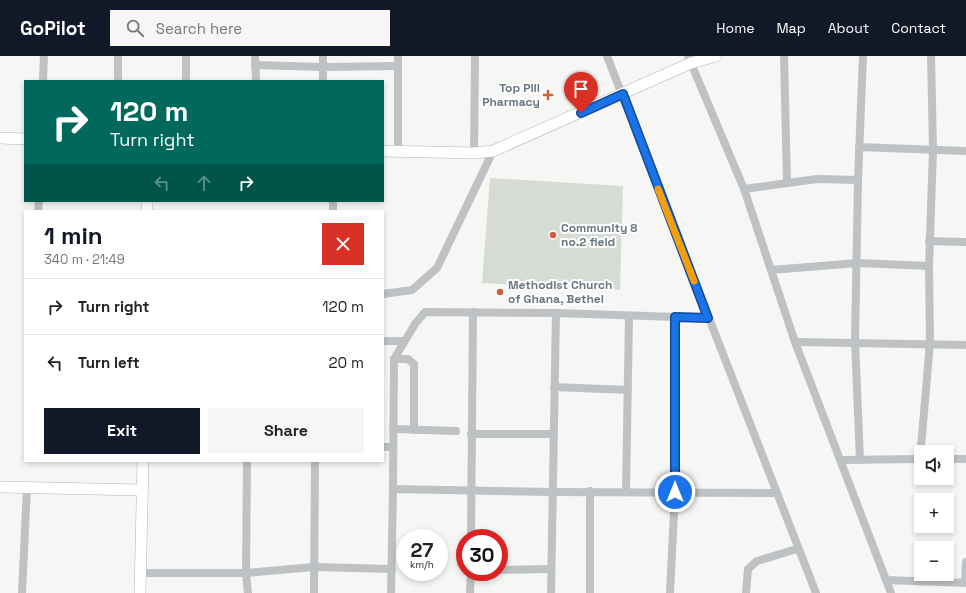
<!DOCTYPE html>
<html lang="en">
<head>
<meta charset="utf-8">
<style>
	:root { --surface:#fff; --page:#f6f6f6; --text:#222; --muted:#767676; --line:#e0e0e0; --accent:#111827 }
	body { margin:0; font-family:"Space Grotesk",sans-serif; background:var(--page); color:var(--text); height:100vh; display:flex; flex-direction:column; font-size:15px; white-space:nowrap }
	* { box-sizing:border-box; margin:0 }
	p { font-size:13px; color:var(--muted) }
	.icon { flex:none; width:22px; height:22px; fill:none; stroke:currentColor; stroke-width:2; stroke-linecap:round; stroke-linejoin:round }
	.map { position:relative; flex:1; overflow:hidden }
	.side { position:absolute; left:24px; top:154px; width:360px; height:252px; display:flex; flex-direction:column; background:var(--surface); border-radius:0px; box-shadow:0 2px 6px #0003 }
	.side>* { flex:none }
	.guide { position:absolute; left:24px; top:24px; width:360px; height:122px; border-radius:0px; box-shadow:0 2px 6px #0003; background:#00695c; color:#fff; overflow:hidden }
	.tools { position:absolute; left:914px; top:389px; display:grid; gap:8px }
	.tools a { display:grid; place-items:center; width:40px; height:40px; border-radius:0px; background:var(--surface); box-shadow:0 2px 6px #0003; font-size:20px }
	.speed { position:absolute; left:396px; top:473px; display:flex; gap:8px; font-size:20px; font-weight:700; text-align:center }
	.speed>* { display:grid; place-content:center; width:52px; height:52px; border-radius:50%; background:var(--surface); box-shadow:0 2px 6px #0003; line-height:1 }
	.speed small { font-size:10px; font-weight:400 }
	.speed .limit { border:6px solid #d22; background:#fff; color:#111 }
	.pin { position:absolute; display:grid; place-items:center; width:34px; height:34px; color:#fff; margin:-41px -17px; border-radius:50% 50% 50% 0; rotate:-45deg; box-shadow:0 0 4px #0007 }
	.pin .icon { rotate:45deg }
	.me { position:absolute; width:44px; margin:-22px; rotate:0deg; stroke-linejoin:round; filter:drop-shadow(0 0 3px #0008) }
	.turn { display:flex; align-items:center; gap:14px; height:84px; padding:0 20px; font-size:18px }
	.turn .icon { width:52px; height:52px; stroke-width:2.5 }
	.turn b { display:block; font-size:28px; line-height:34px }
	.lanes { display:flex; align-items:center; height:38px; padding:0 20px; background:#0003; justify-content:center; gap:20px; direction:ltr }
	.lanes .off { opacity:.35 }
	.round { display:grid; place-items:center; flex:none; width:42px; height:42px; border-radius:0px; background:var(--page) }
	.headline { display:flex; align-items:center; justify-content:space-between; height:68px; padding:0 20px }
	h1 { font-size:24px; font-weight:800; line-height:30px; color:var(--accent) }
	.cta { display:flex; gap:8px; margin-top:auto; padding:8px 20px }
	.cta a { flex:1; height:46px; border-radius:0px; background:var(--accent); color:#fff; font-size:16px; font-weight:800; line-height:46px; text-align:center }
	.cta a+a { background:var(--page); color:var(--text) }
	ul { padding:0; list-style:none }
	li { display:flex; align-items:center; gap:12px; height:56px; padding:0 20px; border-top:1px solid var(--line) }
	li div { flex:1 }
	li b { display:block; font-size:15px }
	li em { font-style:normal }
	header { display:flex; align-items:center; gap:24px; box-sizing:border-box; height:56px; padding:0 20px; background:var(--accent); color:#fff }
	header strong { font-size:19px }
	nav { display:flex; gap:22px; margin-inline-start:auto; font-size:14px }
	.search { width:280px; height:36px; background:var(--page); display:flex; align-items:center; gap:10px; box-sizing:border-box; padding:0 14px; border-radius:0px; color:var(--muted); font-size:15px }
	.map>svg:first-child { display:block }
	.green { fill:#d6dbd4 }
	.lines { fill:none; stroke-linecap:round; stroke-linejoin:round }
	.secondary-casing { stroke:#b1b6b9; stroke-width:12 }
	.street { stroke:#bec2c5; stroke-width:8 }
	.secondary { stroke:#fff; stroke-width:11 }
	.route-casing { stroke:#114b97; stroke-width:10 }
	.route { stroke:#1a73e8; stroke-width:7 }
	.slow { stroke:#f59e0b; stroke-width:7 }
	.poi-dot { fill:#ce5d3d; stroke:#fff; stroke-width:1.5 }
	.labels { text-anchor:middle; stroke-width:4; stroke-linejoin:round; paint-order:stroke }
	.poi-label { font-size:12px; font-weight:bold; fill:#697781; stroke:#fff; text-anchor:start }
</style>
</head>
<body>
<header>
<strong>GoPilot</strong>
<div class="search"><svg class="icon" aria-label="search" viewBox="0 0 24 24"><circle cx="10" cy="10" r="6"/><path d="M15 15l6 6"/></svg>Search here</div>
<nav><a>Home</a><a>Map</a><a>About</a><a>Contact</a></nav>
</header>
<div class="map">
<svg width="966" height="537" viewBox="0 0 966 537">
	<rect width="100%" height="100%" fill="#f6f6f4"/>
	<path class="green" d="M490 122 623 130 620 234 482 227Z"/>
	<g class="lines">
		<g class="secondary-casing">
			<g id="secondary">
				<path d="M0 82 25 83"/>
				<path d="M383 95 474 97 493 95 691 7 716 0"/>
				<path d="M147 155V145"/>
				<path d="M0 431 142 434"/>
				<path d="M140 537 143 405"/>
			</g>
		</g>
		<g class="street">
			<path d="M255 0 256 25"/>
			<path d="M607 0 816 537"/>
			<path d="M688 0 744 133 795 286 891 537"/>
			<path d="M784 0 787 126"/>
			<path d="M255 9 323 11 398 10"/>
			<path d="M43 25 44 0"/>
			<path d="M118 25V0"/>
			<path d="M186 25V0"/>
			<path d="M323 25V0"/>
			<path d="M859 91 966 95"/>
			<path d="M398 96V0"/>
			<path d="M474 97 475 0"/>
			<path d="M858 124 855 285 860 404"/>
			<path d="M744 133 817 123 858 124 863 0"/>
			<path d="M333 145V155"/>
			<path d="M38 155 39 145"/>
			<path d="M929 185 966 186"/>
			<path d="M771 214 858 207 929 210"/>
			<path d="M383 238 412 234 437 212 493 95"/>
			<path d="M383 285H404"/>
			<path d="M795 286 966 289"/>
			<path d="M394 303H408L414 308V374"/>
			<path d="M554 331 628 334"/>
			<path d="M393 373 456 375"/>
			<path d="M471 378H553"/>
			<path d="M383 391H393"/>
			<path d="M920 403 930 287 929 210 933 94 931 0"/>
			<path d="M947 403H966"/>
			<path d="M842 404 921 403"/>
			<path d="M247 405 246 517 248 537"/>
			<path d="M393 433 394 303 415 268 425 256 556 257 708 262"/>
			<path d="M626 435 629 260"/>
			<path d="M471 482 473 256"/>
			<path d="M499 514 551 513"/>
			<path d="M140 517H246L314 511 392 513"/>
			<path d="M886 524 966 527"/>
			<path d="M965 527 966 506"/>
			<path d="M22 537 27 432"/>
			<path d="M314 537 315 405"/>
			<path d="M391 537 393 433 552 436 776 437"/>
			<path d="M470 537 471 516"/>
			<path d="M551 537 556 257"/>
			<path d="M590 537V435"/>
			<path d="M670 537 675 436V261"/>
			<path d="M746 537 748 513 757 505 797 493"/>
		</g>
		<use href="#secondary" class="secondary"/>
	</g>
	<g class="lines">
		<g class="route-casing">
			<path id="route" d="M581 57 623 38 708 262 675 261V436"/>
		</g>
		<use href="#route" class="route"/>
		<path class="slow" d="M658 133 694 225"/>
	</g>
	<g class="poi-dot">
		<path d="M546 33h4v4h4v4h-4v4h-4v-4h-4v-4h4z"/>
		<circle cx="553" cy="179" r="4"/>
		<circle cx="500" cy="236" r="4"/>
	</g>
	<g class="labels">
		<g class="poi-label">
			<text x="540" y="36" text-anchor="end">Top Pill<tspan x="540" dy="14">Pharmacy</tspan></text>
			<text x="561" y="176">Community 8<tspan x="561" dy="14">no.2 field</tspan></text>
			<text x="508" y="233">Methodist Church<tspan x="508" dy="14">of Ghana, Bethel</tspan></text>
		</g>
	</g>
</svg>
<div class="tools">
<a><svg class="icon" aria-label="sound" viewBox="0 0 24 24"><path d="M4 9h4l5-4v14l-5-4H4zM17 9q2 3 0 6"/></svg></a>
<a>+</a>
<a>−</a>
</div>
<div class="speed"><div>27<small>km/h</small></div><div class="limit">30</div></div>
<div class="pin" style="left:581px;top:57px;background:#d93025"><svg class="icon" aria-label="arrive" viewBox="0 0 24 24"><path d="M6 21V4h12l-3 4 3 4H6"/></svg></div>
<svg class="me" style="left:675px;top:436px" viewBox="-20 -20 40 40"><circle r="17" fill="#1a73e8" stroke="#fff" stroke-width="3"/><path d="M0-11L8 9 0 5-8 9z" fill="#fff"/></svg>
<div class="guide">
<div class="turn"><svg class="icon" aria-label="right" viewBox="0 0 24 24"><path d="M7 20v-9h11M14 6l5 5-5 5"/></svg><div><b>120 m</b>Turn right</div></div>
<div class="lanes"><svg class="icon off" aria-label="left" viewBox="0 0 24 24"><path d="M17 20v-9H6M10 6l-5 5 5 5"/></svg><svg class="icon off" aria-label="ahead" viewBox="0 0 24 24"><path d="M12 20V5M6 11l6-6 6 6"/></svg><svg class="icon" aria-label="right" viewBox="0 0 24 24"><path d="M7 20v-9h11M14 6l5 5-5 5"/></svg></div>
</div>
<section class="side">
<div class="headline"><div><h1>1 min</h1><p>340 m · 21:49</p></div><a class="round" style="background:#d93025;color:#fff"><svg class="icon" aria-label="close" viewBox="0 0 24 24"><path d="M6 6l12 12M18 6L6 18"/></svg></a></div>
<ul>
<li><svg class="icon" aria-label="right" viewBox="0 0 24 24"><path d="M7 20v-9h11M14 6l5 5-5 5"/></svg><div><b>Turn right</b></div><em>120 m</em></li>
<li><svg class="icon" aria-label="left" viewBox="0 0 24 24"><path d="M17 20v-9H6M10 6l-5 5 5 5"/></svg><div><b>Turn left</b></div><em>20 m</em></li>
</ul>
<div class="cta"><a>Exit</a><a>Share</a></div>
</section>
</div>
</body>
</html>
